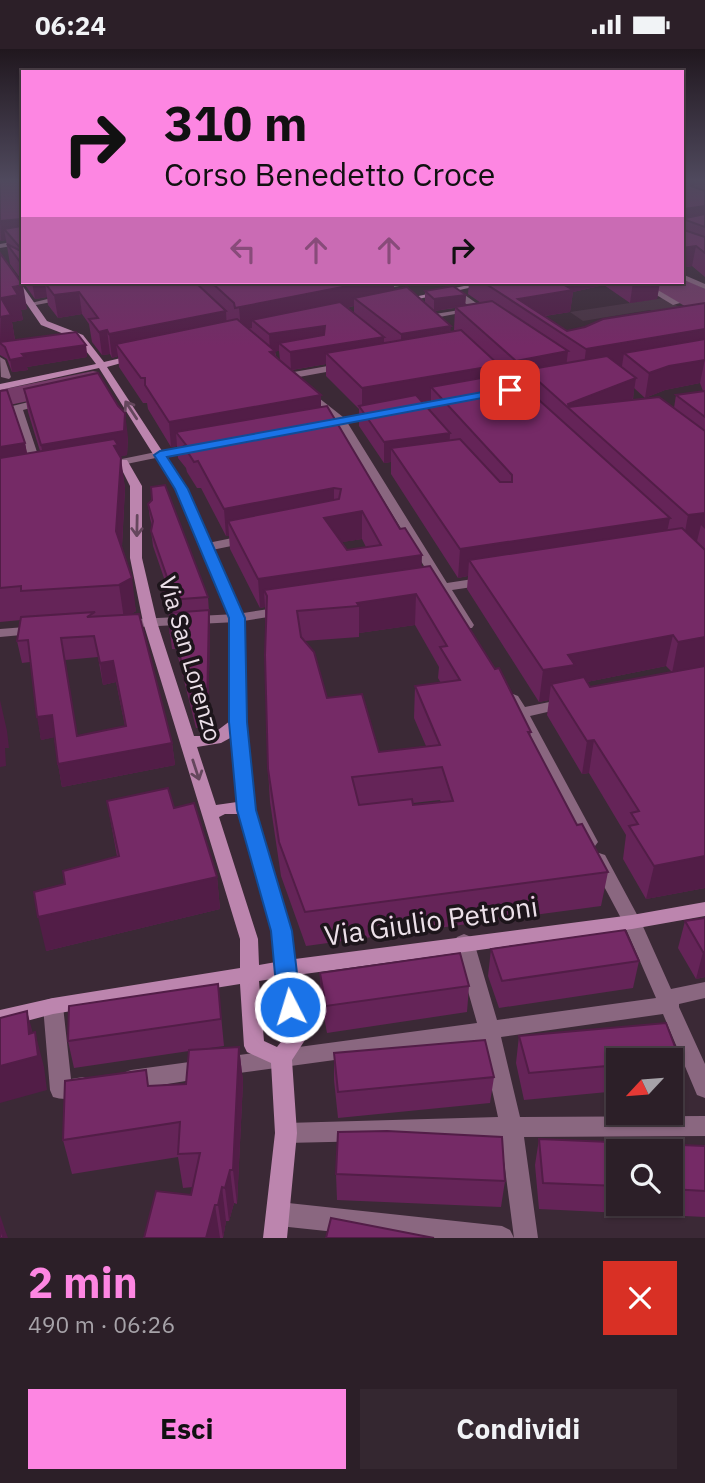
<!DOCTYPE html>
<html lang="it">
<meta charset="utf-8">
<style>
:root{--surface:#2c1f28;--page:#342730;--text:#f1f3f6;--muted:#a6a2a8;--line:#483d45;--accent:#fd86e2}
body{margin:0;font-family:"IBM Plex Sans",sans-serif;background:var(--page);color:var(--text);height:100vh;display:flex;flex-direction:column;font-size:26px;white-space:nowrap}
*{box-sizing:border-box;margin:0}
p{font-size:23px;color:var(--muted)}
.icon{flex:none;width:38px;height:38px;fill:none;stroke:currentColor;stroke-width:2;stroke-linecap:round;stroke-linejoin:round}
.map{position:relative;height:1189px;overflow:hidden}
.sheet{display:flex;flex-direction:column;background:var(--surface);flex:1}
.sheet>*{flex:none}
.hud{position:absolute;left:21px;top:21px;width:663px;height:214px;border-radius:0px;box-shadow:0 2px 5px #0004,0 0 0 2px var(--line);background:#fd86e2;color:#111;overflow:hidden}
.needle{width:46px;rotate:244deg}
.fabs{position:absolute;left:606px;top:999px;display:grid;gap:14px}
.fabs a{display:grid;place-items:center;width:77px;height:77px;border-radius:0px;background:var(--surface);box-shadow:0 2px 5px #0004,0 0 0 2px var(--line);font-size:35px}
.pin{position:absolute;display:grid;place-items:center;width:60px;height:60px;color:#fff;margin:-30px;border-radius:14px;box-shadow:0 4px 10px #0006}
.me{position:absolute;width:77px;margin:-38px;rotate:355deg;stroke-linejoin:round;filter:drop-shadow(0 0 5px #0008)}
.turn{display:flex;align-items:center;gap:24px;height:147px;padding:0 28px;font-size:32px}
.turn .icon{width:91px;height:91px;stroke-width:2.5}
.turn b{display:block;font-size:49px;line-height:60px}
.lanes{display:flex;align-items:center;height:66px;padding:0 28px;background:#0003;justify-content:center;gap:35px;direction:ltr}
.lanes .off{opacity:.35}
.round{display:grid;place-items:center;flex:none;width:74px;height:74px;border-radius:0px;background:var(--page)}
.summary{display:flex;align-items:center;justify-content:space-between;height:119px;padding:0 28px}
h1{font-size:42px;font-weight:700;line-height:52px;color:var(--accent)}
.button{display:flex;gap:14px;margin-top:auto;padding:14px 28px}
.button a{flex:1;height:80px;border-radius:0px;background:var(--accent);color:#111;font-size:28px;font-weight:700;line-height:80px;text-align:center}
.button a+a{background:var(--page);color:var(--text)}
.status{display:flex;justify-content:space-between;align-items:center;height:49px;padding:0 35px;background:var(--surface);direction:ltr}
.status svg{height:19px;fill:currentColor}
.map>svg:first-child{display:block}
.built{fill:#493343}
.green{fill:#753b68}
.lines{fill:none;stroke-linecap:round;stroke-linejoin:round}
.street{fill:#8a6780;fill-rule:evenodd}
.secondary{fill:#bc85ae;fill-rule:evenodd}
.wall{fill:#652458;fill-rule:evenodd}
.shaded-wall{fill:#521d47}
.building{fill:#752a66;stroke:#521d47;stroke-width:2;fill-rule:evenodd}
.oneway{stroke:#65475d}
.route{fill:#1a73e8;stroke:#114b97;stroke-width:2}
.labels{text-anchor:middle;stroke-width:7;stroke-linejoin:round;paint-order:stroke}
.street-label{font-size:24px;fill:#ece0e9;stroke:#1d151b}
.near-street-label{font-size:28px;fill:#ece0e9;stroke:#1d151b}
</style>
<div class="status"><b>06:24</b><svg viewBox="0 0 49 12"><path d="M0 12V9h3v3zM5 12V6h3v6zM10 12V3h3v9zM15 12V0h3v12zM26 1h20v11H26zM47 4h2v5h-2z"/></svg></div>
<div class="map">
<svg width="705" height="1189" viewBox="0 0 705 1189">
<rect width="100%" height="100%" fill="#3b2936"/>
<polygon class="built" points="663,249 694,266 667,270 650,261 583,272 570,263"/>
<g class="green">
<polygon points="683,229 705,240 705,264 699,265 642,233 682,233"/>
<polygon points="93,322 98,323 103,336 0,358 0,341"/>
</g>
<g class="lines">
<g class="street">
<polygon points="23,191 23,195 0,199 0,195"/>
<polygon points="682,225 705,235 705,240 682,230"/>
<polygon points="401,233 417,233 386,240 382,238"/>
<polygon points="635,233 644,233 680,254 673,256"/>
<polygon points="449,239 455,239 493,266 486,268 476,261 429,270 429,266 472,259 449,243"/>
<polygon points="64,246 67,246 67,250 31,257 27,255"/>
<polygon points="0,308 5,311 11,328 9,330 1,328"/>
<polygon points="345,314 348,315 348,319 288,330 283,327 288,324"/>
<polygon points="304,342 310,342 343,368 381,363 381,367 347,373 447,534 486,528 492,532 486,536 452,541 474,576 472,579 462,579 440,543 432,542 430,539 435,535 337,375 328,375 328,371 332,370 304,346"/>
<polygon points="45,349 50,352 49,354 23,361 43,421 37,424 31,421 13,363 0,366 0,360"/>
<polygon points="195,395 200,398 199,400 112,418 107,415 112,412"/>
<polygon points="247,486 253,490 251,493 207,502 201,498 203,495"/>
<polygon points="282,558 287,559 289,562 287,565 237,573 138,578 131,574 138,570 237,565"/>
<polygon points="38,577 43,578 45,581 43,584 0,588 0,580"/>
<polygon points="513,645 518,647 525,658 564,650 572,655 569,658 530,667 598,793 595,797 589,799 583,797 580,793 506,650"/>
<polygon points="599,804 605,806 641,873 671,940 705,933 705,949 679,955 679,958 705,1015 705,1049 697,1046 663,965 501,988 520,1068 705,1067 705,1087 524,1088 538,1189 514,1189 501,1089 286,1094 278,1091 275,1084 278,1077 286,1074 498,1068 481,991 224,1026 217,1024 213,1017 217,1010 224,1008 477,974 454,893 457,888 464,885 471,888 474,893 497,971 656,949 623,873 590,811 593,806"/>
<path d="M53,949L60,951L63,957L71,1030L83,1028L91,1031L94,1038L91,1045C79,1049 65,1052 53,1048L50,1041L43,957L46,951Z"/>
<polygon points="204,1011 211,1013 215,1020 211,1027 204,1029 131,1041 123,1038 120,1031 123,1024 131,1021"/>
<polygon points="279,1153 502,1177 510,1181 514,1189 392,1189 279,1177 271,1173 267,1165 271,1157"/>
</g>
<g class="secondary">
<path d="M0,209H3L47,272L83,286L104,313L134,306L139,309L107,318L187,440L244,569L246,673L254,761L291,882L295,910L632,866L705,853V867L632,880L297,926L305,991L292,1011L297,1084L287,1189H263L275,1084L271,1014L247,1003L244,997L240,935L53,965L0,979V961L53,949L240,919V890L143,573L130,509V437L118,413L119,411H127L142,437V509L157,573L194,687H210L230,672V569L175,440L99,319L0,341V335L96,315L77,290L41,276L0,216ZM232,688L237,753L216,756L197,698L221,694ZM225,765H239L273,882L276,913L259,916L258,890L219,768ZM278,929L284,989L277,998L264,992L259,932Z"/>
<polygon points="482,233 496,233 400,254 396,252"/>
</g>
</g>
<g class="wall">
<polygon points="0,131 23,131 23,233 10,215 6,191 1,192 0,191"/>
<polygon points="682,131 705,131 705,228 692,217 682,219"/>
<polygon points="0,204 27,260 21,261 23,271 12,273 15,291 86,296 87,308 27,318 28,321 12,323 7,310 0,306"/>
<path d="M23,233H394V241L425,254V242L466,246L465,256L481,254L468,245L469,233H660L657,250L630,254L604,236L573,243L570,263L545,267L567,282L705,254V839L646,850L623,810L626,786L589,724L582,725L547,666L549,651L539,653L467,540L468,527L458,529L391,425V413L384,414L359,377V360L326,327V315L292,321L321,358L422,518L531,683L530,687L577,776L608,823L601,857L306,897L281,827L270,753L268,720L265,558L260,559L230,500L229,487H226L201,439H197L187,423L186,419L178,409L177,397L171,398L148,360L147,354H143L119,318L118,307L112,309L110,305L102,306L92,293L89,275L82,265L58,269L48,256L47,248L35,250ZM354,257V264L347,259ZM455,259L454,281L456,282L451,283L434,262ZM275,302H279L280,311L276,307ZM700,334L703,342L676,346L674,359L633,351L634,339L645,349L665,341ZM431,351L430,362L422,353ZM362,490L366,498L347,501L342,493ZM415,576L439,618L438,629L441,634L415,637L414,669L426,697L379,703L327,649L304,592L359,588V584ZM666,617L672,623L590,638L587,633ZM440,751L441,753L413,756V754Z"/>
<path d="M24,340L128,388L127,406L120,407L125,439L122,498L136,562L131,565L172,694L175,716L62,738L58,715L54,688L41,691L30,613L22,614L17,592L21,571L0,573V342L25,394L27,405L40,402L28,363ZM98,608L103,636L116,633L125,677L77,687L65,611Z"/>
<polygon points="148,455 208,548 210,577 208,678 196,679 176,600 172,600 170,584 170,567 164,548 162,532 165,532 153,497 151,482 152,477 150,469"/>
<polygon points="107,752 174,759 217,828 220,860 46,902 65,835 117,807"/>
<polygon points="705,869 705,928 696,930 678,899 685,872"/>
<polygon points="491,900 639,912 633,939 499,959 488,927"/>
<polygon points="320,924 469,937 467,963 327,984 321,951"/>
<polygon points="218,935 224,997 202,1000 239,998 243,1033 237,1155 234,1154 229,1172 226,1172 223,1189 144,1189 191,1146 193,1138 183,1139 178,1108 72,1125 63,1091 148,1037 186,1035 189,1002 74,1019 68,992"/>
<polygon points="519,987 680,1011 672,1037 670,1037 670,1012 618,1012 618,1042 524,1051 516,1014"/>
<polygon points="334,1004 494,1028 490,1054 338,1069 334,1031"/>
<path d="M539,1090L705,1097V1168L539,1160L535,1116ZM618,1102H670V1155H618Z"/>
<polygon points="336,1125 505,1132 501,1158 337,1151"/>
</g>
<g class="shaded-wall">
<polygon points="694,131 695,131 692,148 690,133"/>
<polygon points="705,157 705,173 686,171 683,191 682,167 685,160"/>
<polygon points="21,170 23,177 4,180 6,191 1,192 0,172"/>
<polygon points="696,197 692,217 682,219 682,199"/>
<polygon points="32,233 115,233 45,234 47,248 35,250"/>
<polygon points="368,233 394,233 394,249 354,249 354,257 259,277 252,271 252,279 241,281 239,259"/>
<polygon points="549,233 604,233 604,236 573,243 570,263 537,268 518,250"/>
<polygon points="633,233 660,233 657,250 630,254"/>
<polygon points="23,236 27,260 21,261 23,271 12,273 15,292 0,294 1,249 13,238"/>
<polygon points="79,243 82,265 58,269 54,246"/>
<polygon points="466,246 465,257 434,262 434,250"/>
<polygon points="226,262 227,284 116,295 118,307 112,309 109,285"/>
<polygon points="325,277 326,295 279,294 279,302 275,302 276,325 270,303 269,285"/>
<polygon points="451,277 450,295 401,303 401,285"/>
<polygon points="705,280 705,302 624,304 622,317 583,324 586,300"/>
<polygon points="107,281 110,305 102,306 99,283"/>
<polygon points="384,288 384,305 326,304 326,315 291,321 290,303"/>
<polygon points="86,296 87,308 27,318 28,321 12,323 10,311 22,305"/>
<polygon points="568,302 565,327 526,321 525,334 514,336 516,312"/>
<polygon points="705,310 700,334 665,341 645,349 649,324 669,317"/>
<polygon points="499,316 497,339 431,338 431,351 364,363 362,361 362,339"/>
<polygon points="636,329 632,354 568,358 568,355"/>
<polygon points="321,346 321,371 176,383 177,397 171,398 169,373"/>
<polygon points="125,364 128,388 127,406 119,408 121,409 125,439 121,514 46,421 41,396"/>
<polygon points="450,384 449,405 391,399 391,413 384,414 384,393"/>
<polygon points="25,394 31,424 0,429 0,398"/>
<polygon points="334,439 334,465 228,472 229,487 226,487 224,460"/>
<polygon points="362,462 362,490 324,496 324,469"/>
<polygon points="705,464 705,480 701,476 697,492 683,494 688,466"/>
<polygon points="670,469 664,497 469,511 468,527 458,529 460,500"/>
<polygon points="422,506 421,534 267,547 264,541 265,558 260,559 258,530"/>
<polygon points="132,529 136,562 124,570 119,536"/>
<polygon points="416,545 415,576 359,584 359,557 357,554"/>
<polygon points="209,561 210,577 208,678 207,661"/>
<polygon points="673,586 666,617 572,636 551,635 549,651 539,653 543,621 568,606"/>
<polygon points="705,588 705,617 672,624 678,593"/>
<polygon points="113,612 116,633 103,636 100,614"/>
<polygon points="0,651 7,682 9,699 5,699 6,717 0,718"/>
<polygon points="52,666 56,688 41,691 37,668"/>
<polygon points="594,691 589,724 582,725 587,692"/>
<polygon points="172,694 175,716 62,738 58,715"/>
<polygon points="705,807 705,839 646,850 654,817"/>
<polygon points="217,828 220,860 46,902 38,868"/>
<polygon points="703,903 705,903 705,928 696,930"/>
<polygon points="27,962 36,996 35,983 44,1018 47,1041 0,1054 0,1017 29,985"/>
<polygon points="239,998 243,1033 237,1155 233,1121"/>
<polygon points="230,1121 234,1154 229,1172 225,1139"/>
<polygon points="222,1138 226,1172 223,1189 218,1156"/>
<polygon points="215,1156 220,1189 206,1189"/>
<polygon points="0,1166 5,1181 8,1189 3,1189 0,1176"/>
</g>
<g class="building">
<polygon points="0,131 23,131 23,202 4,180 22,177 21,170 0,172"/>
<polygon points="682,131 694,131 690,133 691,137 705,142 705,157 685,160 683,167 686,169 705,165 705,178 686,171 683,173 684,181 705,188 705,204 696,197 682,199"/>
<polygon points="7,195 23,203 23,217"/>
<polygon points="0,204 23,236 13,238 18,246 1,249 11,266 0,268"/>
<polygon points="51,233 195,233 226,262 109,285 107,281 99,283 89,270 98,269 79,243 54,246 45,234"/>
<polygon points="211,233 368,233 235,259 234,254"/>
<polygon points="483,233 559,233 573,241 518,250 567,282 585,278 603,270 705,254 705,280 586,300"/>
<polygon points="453,237 466,246 434,250 425,242"/>
<polygon points="407,238 451,277 401,285 354,249"/>
<polygon points="492,252 568,302 516,312 455,258"/>
<polygon points="340,253 384,288 290,303 279,294 324,286 325,277 269,285 252,271"/>
<polygon points="237,270 275,302 270,303 321,346 169,373 145,336 145,329 141,329 116,295"/>
<polygon points="461,281 499,316 362,339 326,304"/>
<polygon points="76,283 86,296 22,305 25,308 10,311 5,298 0,294 0,293"/>
<polygon points="705,290 705,311 669,317 649,324 624,304"/>
<polygon points="607,307 636,329 568,355 569,358 659,348 705,382 705,464 688,466 526,321"/>
<polygon points="98,324 118,357 125,364 124,382 41,396 24,340"/>
<polygon points="509,324 670,469 460,500 391,399 460,390 500,433 512,433 512,426 431,338"/>
<polygon points="7,341 25,394 0,398 0,342"/>
<polygon points="705,342 705,368 676,346"/>
<polygon points="416,346 450,384 384,393 359,357"/>
<path d="M327,357L400,480L405,479L422,506L258,530L228,472L339,450L341,440L334,439L224,460L198,412L194,413L184,397L186,396L176,383ZM362,462L381,496L347,501L324,469Z"/>
<polygon points="114,390 118,396 114,397 121,409 116,482 132,529 119,536 21,542 21,537 0,539 0,409"/>
<polygon points="165,436 208,548 168,551 162,532 168,531 151,482 153,472 148,455 152,451 151,438"/>
<polygon points="682,479 705,501 705,588 678,593 673,586 568,606 575,616 543,621 469,511"/>
<path d="M430,517L495,620L499,619L531,683H528L577,776L582,775L608,823L305,863L279,793L268,720L265,606L267,547L264,541ZM416,545L447,597L440,598L460,631L415,637L440,696L379,703L362,645L327,649L314,603L301,588L297,562L359,557L357,554ZM442,718L453,752L413,756L412,750L359,756L352,728Z"/>
<polygon points="209,561 207,661 194,662 174,584 170,584 170,564"/>
<path d="M95,563L87,568L139,565L172,694L58,715L52,666L37,668L28,591L17,592L21,568ZM94,587L100,614L113,612L126,677L77,687L61,589Z"/>
<polygon points="705,617 705,807 654,817 629,777 638,775 631,764 639,762 594,691 587,692 551,635 584,628 590,638"/>
<polygon points="168,739 174,759 194,754 217,828 38,868 34,843 65,835 63,822 119,807 107,752"/>
<polygon points="705,869 705,903 703,903 685,872"/>
<polygon points="625,881 639,912 502,932 491,900"/>
<polygon points="460,904 469,937 326,957 320,924"/>
<polygon points="218,935 221,970 68,992 69,957"/>
<polygon points="27,962 29,985 35,983 38,1007 0,1017 0,969"/>
<polygon points="666,974 680,1011 618,1012 618,1016 529,1024 519,987"/>
<polygon points="485,991 494,1028 338,1043 334,1004"/>
<polygon points="239,998 233,1121 230,1121 225,1139 222,1138 218,1156 215,1156 206,1189 144,1189 156,1142 191,1146 200,1104 178,1105 180,1073 63,1091 65,1032 146,1021 148,1037 186,1035 189,1001"/>
<polygon points="387,1082 502,1088 505,1132 336,1125 338,1083"/>
<polygon points="539,1090 705,1097 705,1142 670,1140 670,1102 618,1102 618,1137 543,1134"/>
<polygon points="331,1169 434,1189 326,1189"/>
<polygon points="0,1176 3,1189 0,1189"/>
</g>
<defs><path id="oneway-shaft" d="M-6 0H5M1.5-3L5.5 0L1.5 3" fill="none" stroke-width="1.6" stroke-linecap="round" stroke-linejoin="round" transform="scale(1.75)"/></defs>
<g class="oneway">
<use href="#oneway-shaft" transform="translate(131 361) rotate(-123)"/>
<use href="#oneway-shaft" transform="translate(137 477) rotate(91)"/>
<use href="#oneway-shaft" transform="translate(196 721) rotate(72)"/>
</g>
<linearGradient id="sky" x2="0" y2="1"><stop stop-color="#20171e"/><stop offset="0.44" stop-color="#4f495d"/><stop offset="1" stop-color="#4f495d" stop-opacity="0"/></linearGradient>
<rect width="705" height="297" fill="url(#sky)"/>
<polygon class="route" points="510,338 514,339 514,343 167,408 188,440 245,569 247,673 256,761 292,882 301,958 298,965 290,968 282,965 278,958 271,882 237,761 229,673 229,569 175,440 154,406 160,402"/>
<g class="labels">
<g class="street-label">
<text transform="translate(190 610) rotate(74)" y="8">Via San Lorenzo</text>
</g>
<g class="near-street-label">
<text transform="translate(431 872) rotate(-8)" y="10">Via Giulio Petroni</text>
</g>
</g>
</svg>
<div class="fabs">
<a><svg class="needle" viewBox="-14 -14 28 28"><path d="M0-13l5 13h-10z" fill="#e53935"/><path d="M0 13l5-13h-10z" fill="#a6a2a8"/></svg></a>
<a><svg class="icon" aria-label="search" viewBox="0 0 24 24"><circle cx="10" cy="10" r="6"/><path d="M15 15l6 6"/></svg></a>
</div>
<div class="pin" style="left:510px;top:341px;background:#d93025"><svg class="icon" aria-label="arrive" viewBox="0 0 24 24"><path d="M6 21V4h12l-3 4 3 4H6"/></svg></div>
<svg class="me" style="left:290px;top:958px" viewBox="-20 -20 40 40"><circle r="17" fill="#1a73e8" stroke="#fff" stroke-width="3"/><path d="M0-11L8 9 0 5-8 9z" fill="#fff"/></svg>
<div class="hud">
<div class="turn"><svg class="icon" aria-label="right" viewBox="0 0 24 24"><path d="M7 20v-9h11M14 6l5 5-5 5"/></svg><div><b>310 m</b>Corso Benedetto Croce</div></div>
<div class="lanes"><svg class="icon off" aria-label="left" viewBox="0 0 24 24"><path d="M17 20v-9H6M10 6l-5 5 5 5"/></svg><svg class="icon off" aria-label="ahead" viewBox="0 0 24 24"><path d="M12 20V5M6 11l6-6 6 6"/></svg><svg class="icon off" aria-label="ahead" viewBox="0 0 24 24"><path d="M12 20V5M6 11l6-6 6 6"/></svg><svg class="icon" aria-label="right" viewBox="0 0 24 24"><path d="M7 20v-9h11M14 6l5 5-5 5"/></svg></div>
</div>
</div>
<section class="sheet">
<div class="summary"><div><h1>2 min</h1><p>490 m · 06:26</p></div><a class="round" style="background:#d93025;color:#fff"><svg class="icon" aria-label="close" viewBox="0 0 24 24"><path d="M6 6l12 12M18 6L6 18"/></svg></a></div>
<div class="button"><a>Esci</a><a>Condividi</a></div>
</section>
